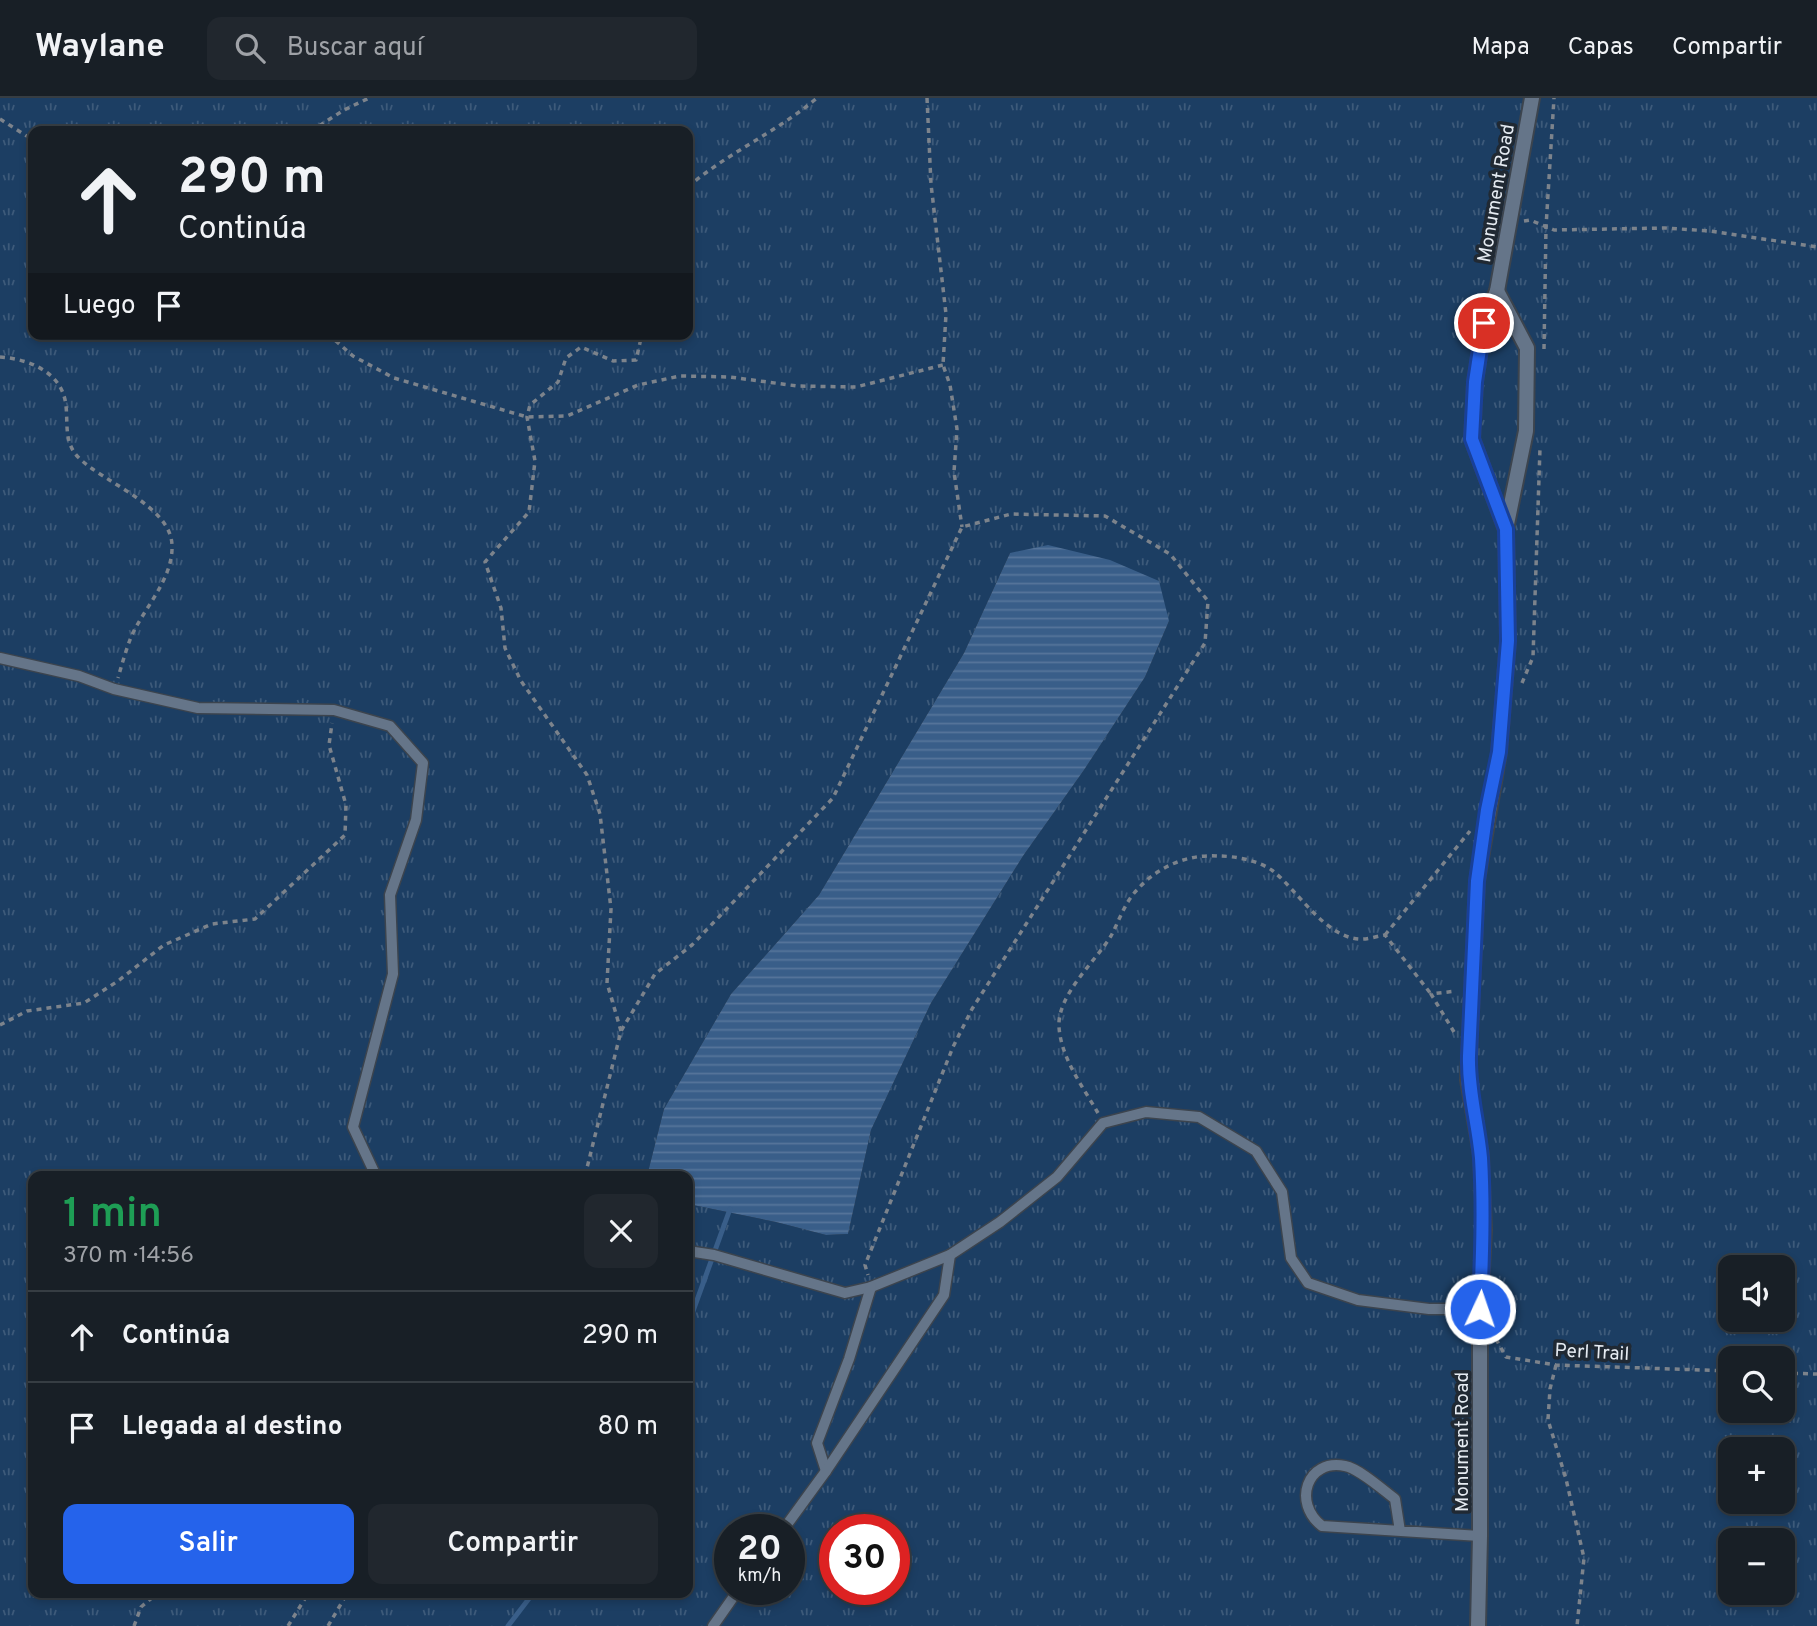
<!DOCTYPE html>
<html lang="es">
<meta charset="utf-8">
<style>
:root{--surface:#181f26;--page:#21272e;--text:#f1f3f6;--muted:#9fa2a7;--line:#363d43;--accent:#2563eb}
body{margin:0;font-family:Overpass,sans-serif;background:var(--page);color:var(--text);height:100vh;display:flex;flex-direction:column;font-size:26px;white-space:nowrap}
*{box-sizing:border-box;margin:0}
p{font-size:23px;color:var(--muted)}
.icon{flex:none;width:38px;height:38px;fill:none;stroke:currentColor;stroke-width:2;stroke-linecap:round;stroke-linejoin:round}
.map{position:relative;flex:1;overflow:hidden}
.sheet{position:absolute;left:28px;top:1073px;width:665px;height:427px;display:flex;flex-direction:column;background:var(--surface);border-radius:14px;box-shadow:0 4px 10px #0003,0 0 0 2px var(--line)}
.sheet>*{flex:none}
.banner{position:absolute;left:28px;top:28px;width:665px;height:214px;border-radius:14px;box-shadow:0 4px 10px #0003,0 0 0 2px var(--line);background:#181f26;color:var(--text);overflow:hidden}
.fabs{position:absolute;left:1718px;top:1157px;display:grid;gap:14px}
.fabs a{display:grid;place-items:center;width:77px;height:77px;border-radius:14px;background:var(--surface);box-shadow:0 4px 10px #0003,0 0 0 2px var(--line);font-size:35px}
.speed{position:absolute;left:714px;top:1416px;display:flex;gap:14px;font-size:35px;font-weight:700;text-align:center}
.speed>*{display:grid;place-content:center;width:91px;height:91px;border-radius:50%;background:var(--surface);box-shadow:0 4px 10px #0003,0 0 0 2px var(--line);line-height:1}
.speed small{font-size:18px;font-weight:400}
.speed .limit{border:10px solid #d22;background:#fff;color:#111}
.pin{position:absolute;display:grid;place-items:center;width:60px;height:60px;color:#fff;margin:-30px;border:4px solid #fff;border-radius:50%;box-shadow:0 2px 7px #0007}
.me{position:absolute;width:77px;margin:-38px;rotate:3deg;stroke-linejoin:round;filter:drop-shadow(0 0 5px #0008)}
.turn{display:flex;align-items:center;gap:24px;height:147px;padding:0 35px;font-size:32px}
.turn .icon{width:91px;height:91px;stroke-width:2.5}
.turn b{display:block;font-size:49px;line-height:60px}
.then{display:flex;align-items:center;height:66px;padding:0 35px;background:#0003;gap:14px;font-size:26px}
.round{display:grid;place-items:center;flex:none;width:74px;height:74px;border-radius:14px;background:var(--page)}
.overview{display:flex;align-items:center;justify-content:space-between;height:119px;padding:0 35px}
h1{font-size:42px;font-weight:600;line-height:52px;color:#1e9e55}
.cta{display:flex;gap:14px;margin-top:auto;padding:14px 35px}
.cta a{flex:1;height:80px;border-radius:14px;background:var(--accent);color:#fff;font-size:28px;font-weight:600;line-height:80px;text-align:center}
.cta a+a{background:var(--page);color:var(--text)}
ul{padding:0;list-style:none}
li{display:flex;align-items:center;gap:21px;height:91px;padding:0 35px;border-top:2px solid var(--line)}
li div{flex:1}
li b{display:block;font-size:26px}
li em{font-style:normal}
header{display:flex;align-items:center;gap:42px;box-sizing:border-box;height:98px;padding:0 35px;background:var(--surface);border-bottom:2px solid var(--line)}
header strong{font-size:33px}
nav{display:flex;gap:38px;margin-inline-start:auto;font-size:24px}
.search{width:490px;height:63px;background:var(--page);display:flex;align-items:center;gap:18px;box-sizing:border-box;padding:0 24px;border-radius:14px;color:var(--muted);font-size:26px}
.map>svg:first-child{display:block}
.grass{fill:url(#grass-tufts);fill-rule:evenodd}
.water{fill:url(#water-rules)}
.lines{fill:none;stroke-linecap:round;stroke-linejoin:round}
.stream{stroke:#395e89;stroke-width:5}
.lane-casing{stroke:#3c444e;stroke-width:13}
.street-casing{stroke:#3c444e;stroke-width:18}
.path{stroke:#7c838c;stroke-width:3.5;stroke-dasharray:5 5;stroke-linecap:butt}
.lane{stroke:#657589;stroke-width:10}
.street{stroke:#657589;stroke-width:14}
.route-casing{stroke:#184099;stroke-width:18}
.route{stroke:#2563eb;stroke-width:12}
.labels{text-anchor:middle;stroke-width:7;stroke-linejoin:round;paint-order:stroke}
.street-label{font-size:19px;fill:#e5ebf2;stroke:#202933}
</style>
<header>
<strong>Waylane</strong>
<div class="search"><svg class="icon" aria-label="search" viewBox="0 0 24 24"><circle cx="10" cy="10" r="6"/><path d="M15 15l6 6"/></svg>Buscar aquí</div>
<nav><a>Mapa</a><a>Capas</a><a>Compartir</a></nav>
</header>
<div class="map">
<svg width="1817" height="1528" viewBox="0 0 1817 1528">
<defs>
<pattern id="grass-tufts" width="24" height="20" patternUnits="userSpaceOnUse" patternTransform="scale(1.75)"><rect width="24" height="20" fill="#1c3e63"/><path d="M3 7l-1-3M5 7V3M7 7l1-3M15 17l-1-3M17 17v-4M19 17l1-3" fill="none" stroke="#3d5a7a"/></pattern>
<pattern id="water-rules" width="6" height="5" patternUnits="userSpaceOnUse" patternTransform="scale(1.75)"><rect width="6" height="5" fill="#395e89"/><path d="M0 2.5h6" fill="none" stroke="#56759a"/></pattern>
</defs>
<rect width="100%" height="100%" fill="#202933"/>
<path class="grass" d="M0,0H1817V1528H0ZM33,33H688V236H33ZM1010,455L1169,523L1145,579L1084,672L1023,758L931,905L871,1032L848,1136L826,1137L776,1124L688,1106V1494H33V1078H647L664,1011L731,896L819,797L964,555ZM1731,1169H1783V1222H1731ZM1731,1260H1783V1312H1731ZM1731,1351H1783V1404H1731ZM730,1432H789V1491H730ZM835,1432H894V1491H835ZM1731,1442H1783V1494H1731Z"/>
<polygon class="water" points="1048,447 1110,462 1159,483 1169,523 1145,579 1084,672 1023,758 931,905 871,1032 848,1136 826,1137 776,1124 688,1106 688,1078 647,1078 664,1011 731,896 819,797 964,555 1010,455"/>
<g class="lines">
<g class="stream">
<polyline points="688,1227 730,1111"/>
<polyline points="508,1528 534,1494"/>
</g>
<g class="lane-casing">
<g id="lane">
<polyline points="0,560 79,578 114,591 198,610 334,612 390,628 423,665 416,722 390,797 393,876 353,1029 376,1078"/>
<polyline points="688,1153 714,1157 845,1195 871,1189 950,1157 1000,1124 1057,1079 1103,1025 1146,1014 1199,1019 1256,1053 1282,1094 1291,1160 1308,1185 1358,1202 1429,1211 1480,1211"/>
<polyline points="826,1373 817,1345 849,1261 871,1189"/>
<polyline points="783,1432 826,1373 944,1197 950,1157"/>
<path d="M1400,1433L1395,1401C1383,1392 1360,1371 1345,1368C1307,1360 1292,1405 1322,1428L1480,1438"/>
<polyline points="713,1528 739,1491"/>
</g>
</g>
<g class="street-casing">
<g id="street">
<polyline points="1505,429 1472,341 1475,284 1484,225 1497,193 1532,0"/>
<polyline points="1478,1528 1480,1438 1480,1211 1484,1132 1481,1057 1468,982 1469,959 1477,783 1499,655 1508,543 1506,431 1526,333 1527,250 1497,193"/>
</g>
</g>
<g class="path">
<polyline points="927,0 931,86 946,216 943,267 950,287 957,331 954,374 962,429"/>
<polyline points="0,21 33,42"/>
<polyline points="311,33 344,12 369,0"/>
<path d="M688,89C727,55 777,34 817,0"/>
<polyline points="1524,123 1530,122 1554,132 1665,130 1710,133 1817,149"/>
<polyline points="328,236 353,258 394,280 527,319 567,318 638,287 680,278 730,279 797,288 856,289 943,267"/>
<polyline points="1544,251 1546,129 1554,0"/>
<path d="M0,259C30,261 63,275 66,308C68,327 64,344 78,359C102,384 172,408 172,448C173,481 144,510 131,539C126,552 122,566 118,580"/>
<polyline points="1522,585 1533,559 1540,350"/>
<polyline points="1385,837 1470,733"/>
<polyline points="0,927 27,913 84,905 118,883 164,847 212,826 255,821 345,737 346,707 329,647 332,625"/>
<polyline points="621,933 607,885 611,811 600,716 587,677 521,583 505,550 501,510 485,464 529,414 535,363 527,319 530,307 558,284 566,260 581,249 613,263 636,262 642,236"/>
<polyline points="1454,934 1431,896 1456,893"/>
<path d="M1098,1015C1083,989 1061,960 1059,929C1057,897 1095,864 1111,838C1119,823 1125,804 1137,792C1157,769 1187,756 1217,758C1235,758 1258,762 1273,773C1298,793 1325,839 1359,841C1367,842 1377,838 1385,837L1431,896"/>
<polyline points="585,1078 621,933 655,876 692,847 833,700 962,429 1011,416 1105,418 1170,456 1208,503 1205,545 972,911 953,949 865,1167 868,1177"/>
<polyline points="1496,1241 1506,1259 1556,1267 1731,1273"/>
<polyline points="1556,1267 1550,1291 1548,1322 1566,1381 1584,1460 1577,1528"/>
<polyline points="1783,1275 1817,1276"/>
<polyline points="134,1528 141,1509 159,1494"/>
<polyline points="288,1528 309,1494"/>
<polyline points="328,1528 348,1494"/>
</g>
<use href="#lane" class="lane"/>
<use href="#street" class="street"/>
</g>
<g class="lines">
<g class="route-casing">
<path id="route" d="M1480,1211C1482,1161 1484,1111 1481,1060C1478,1026 1468,993 1469,958L1477,783L1487,712L1499,654L1508,543L1506,431L1472,341L1475,284L1484,225"/>
</g>
<use href="#route" class="route"/>
</g>
<g class="labels">
<g class="street-label">
<text transform="translate(1495 95) rotate(-80)" y="7">Monument Road</text>
<text transform="translate(1592 1253) rotate(3)" y="7">Perl Trail</text>
<text transform="translate(1461 1344) rotate(-90)" y="7">Monument Road</text>
</g>
</g>
</svg>
<div class="fabs">
<a><svg class="icon" aria-label="sound" viewBox="0 0 24 24"><path d="M4 9h4l5-4v14l-5-4H4zM17 9q2 3 0 6"/></svg></a>
<a><svg class="icon" aria-label="search" viewBox="0 0 24 24"><circle cx="10" cy="10" r="6"/><path d="M15 15l6 6"/></svg></a>
<a>+</a>
<a>−</a>
</div>
<div class="speed"><div>20<small>km/h</small></div><div class="limit">30</div></div>
<div class="pin" style="left:1484px;top:225px;background:#d93025"><svg class="icon" aria-label="arrive" viewBox="0 0 24 24"><path d="M6 21V4h12l-3 4 3 4H6"/></svg></div>
<svg class="me" style="left:1480px;top:1211px" viewBox="-20 -20 40 40"><circle r="17" fill="#2563eb" stroke="#fff" stroke-width="3"/><path d="M0-11L8 9 0 5-8 9z" fill="#fff"/></svg>
<div class="banner">
<div class="turn"><svg class="icon" aria-label="ahead" viewBox="0 0 24 24"><path d="M12 20V5M6 11l6-6 6 6"/></svg><div><b>290 m</b>Continúa</div></div>
<div class="then">Luego<svg class="icon" aria-label="arrive" viewBox="0 0 24 24"><path d="M6 21V4h12l-3 4 3 4H6"/></svg></div>
</div>
<section class="sheet">
<div class="overview"><div><h1>1 min</h1><p>370 m · 14:56</p></div><a class="round"><svg class="icon" aria-label="close" viewBox="0 0 24 24"><path d="M6 6l12 12M18 6L6 18"/></svg></a></div>
<ul>
<li><svg class="icon" aria-label="ahead" viewBox="0 0 24 24"><path d="M12 20V5M6 11l6-6 6 6"/></svg><div><b>Continúa</b></div><em>290 m</em></li>
<li><svg class="icon" aria-label="arrive" viewBox="0 0 24 24"><path d="M6 21V4h12l-3 4 3 4H6"/></svg><div><b>Llegada al destino</b></div><em>80 m</em></li>
</ul>
<div class="cta"><a>Salir</a><a>Compartir</a></div>
</section>
</div>
